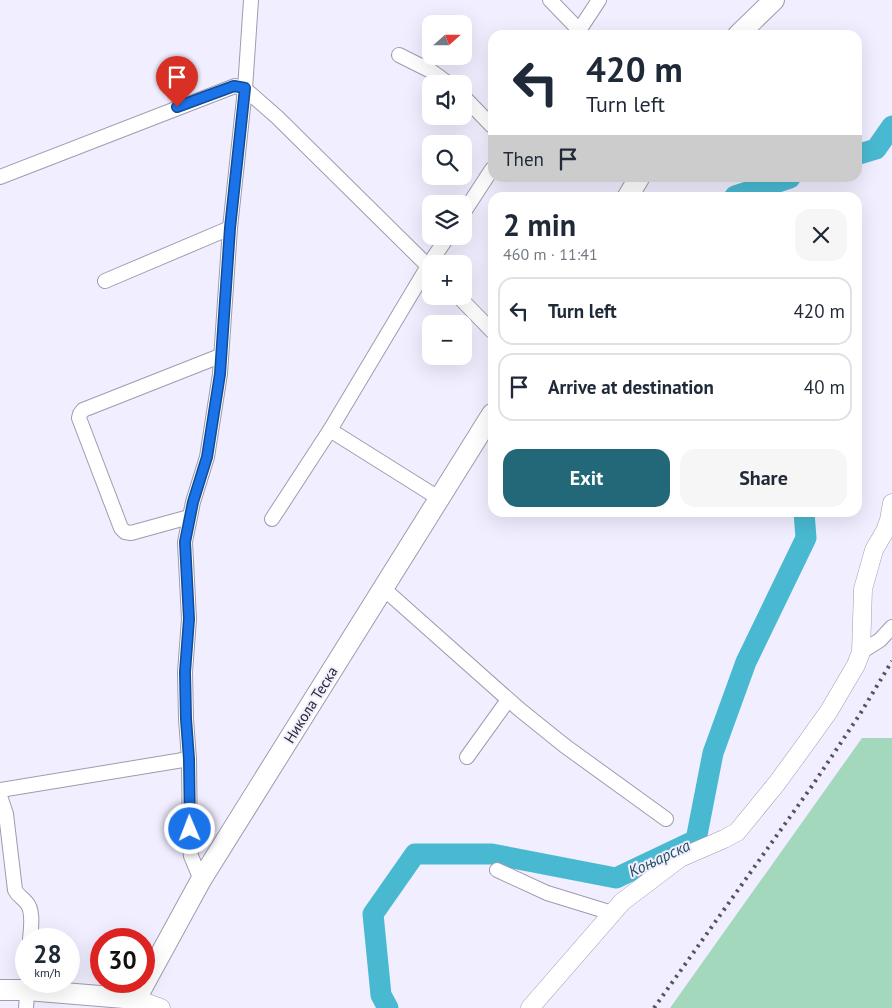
<!DOCTYPE html>
<meta charset="utf-8">
<style>
:root{--surface:#fff;--page:#f6f6f7;--text:#1f2937;--muted:#747a83;--line:#e0e1e3;--accent:#226878}
body{margin:0;font-family:"PT Sans",sans-serif;background:var(--page);color:var(--text);height:100vh;display:flex;flex-direction:column;font-size:19px;white-space:nowrap}
*{box-sizing:border-box;margin:0}
p{font-size:16px;color:var(--muted)}
.icon{flex:none;width:28px;height:28px;fill:none;stroke:currentColor;stroke-width:2;stroke-linecap:round;stroke-linejoin:round}
.map{position:relative;flex:1;overflow:hidden}
.drawer{position:absolute;left:488px;top:192px;width:374px;height:325px;display:flex;flex-direction:column;background:var(--surface);border-radius:15px;box-shadow:0 5px 20px #0002}
.drawer>*{flex:none}
.banner{position:absolute;left:488px;top:30px;width:374px;height:152px;border-radius:15px;box-shadow:0 5px 20px #0002;background:#fff;color:var(--text);overflow:hidden}
.needle{width:32px;rotate:69deg}
.tools{position:absolute;left:422px;top:15px;display:grid;gap:10px}
.tools a{display:grid;place-items:center;width:50px;height:50px;border-radius:10px;background:var(--surface);box-shadow:0 5px 20px #0002;font-size:25px}
.speed{position:absolute;left:15px;top:928px;display:flex;gap:10px;font-size:25px;font-weight:700;text-align:center}
.speed>*{display:grid;place-content:center;width:65px;height:65px;border-radius:50%;background:var(--surface);box-shadow:0 5px 20px #0002;line-height:1}
.speed small{font-size:12px;font-weight:400}
.speed .limit{border:8px solid #d22;background:#fff;color:#111}
.pin{position:absolute;display:grid;place-items:center;width:42px;height:42px;color:#fff;margin:-51px -21px;border-radius:50% 50% 50% 0;rotate:-45deg;box-shadow:0 0 5px #0007}
.pin .icon{rotate:45deg}
.me{position:absolute;width:55px;margin:-28px;rotate:359deg;stroke-linejoin:round;filter:drop-shadow(0 0 4px #0008)}
.turn{display:flex;align-items:center;gap:18px;height:105px;padding:0 15px;font-size:22px}
.turn .icon{width:65px;height:65px;stroke-width:2.5}
.turn b{display:block;font-size:35px;line-height:42px}
.then{display:flex;align-items:center;height:48px;padding:0 15px;background:#0003;gap:10px;font-size:19px}
.round{display:grid;place-items:center;flex:none;width:52px;height:52px;border-radius:15px;background:var(--page)}
.headline{display:flex;align-items:center;justify-content:space-between;height:85px;padding:0 15px}
h1{font-size:30px;font-weight:700;line-height:38px}
.primary-button{display:flex;gap:10px;margin-top:auto;padding:10px 15px}
.primary-button a{flex:1;height:58px;border-radius:15px;background:var(--accent);color:#fff;font-size:20px;font-weight:700;line-height:58px;text-align:center}
.primary-button a+a{background:var(--page);color:var(--text)}
ul{padding:0;list-style:none}
li{display:flex;align-items:center;gap:15px;height:68px;margin:0 10px 8px;padding:0 5px;border:2px solid var(--line);border-radius:15px}
li div{flex:1}
li b{display:block;font-size:19px}
li em{font-style:normal}
.map>svg:first-child{display:block}
.green{fill:#a3d8bd}
.lines{fill:none;stroke-linecap:round;stroke-linejoin:round}
.river{stroke:#49b9d2;stroke-width:21}
.minor-casing{stroke:#9f9cac;stroke-width:16}
.tertiary-casing{stroke:#9f9cac;stroke-width:19}
.secondary-casing{stroke:#9f9cac;stroke-width:22}
.minor{stroke:#fff;stroke-width:14}
.tertiary{stroke:#fff;stroke-width:18}
.secondary{stroke:#fff;stroke-width:20}
.rail{stroke:#55535c;stroke-width:4;stroke-dasharray:2.5 5;stroke-linecap:butt}
.route-casing{stroke:#114b97;stroke-width:12}
.route{stroke:#1a73e8;stroke-width:9}
.labels{text-anchor:middle;stroke-width:4;stroke-linejoin:round;paint-order:stroke}
.street-label{font-size:15px;fill:#2d2b32;stroke:#f1eeff}
.water-label{font-size:16px;font-style:italic;fill:#24535e;stroke:#f1eeff}
</style>
<div class="map">
<svg width="892" height="1008" viewBox="0 0 892 1008">
<rect width="100%" height="100%" fill="#f1eeff"/>
<polygon class="green" points="862,738 892,738 892,1008 670,1008"/>
<g class="lines">
<g class="river">
<polyline points="856,155 876,149 892,126"/>
<polyline points="734,198 735,196 790,178"/>
<polyline points="388,1008 381,995 373,914 415,854 492,854 616,878 696,840 713,753 746,662 806,538 804,512"/>
</g>
<g class="minor-casing">
<g id="minor">
<polyline points="550,0 579,30"/>
<polyline points="576,35 599,0"/>
<polyline points="399,55 431,71 449,84"/>
<polyline points="464,97 492,126"/>
<polyline points="0,177 235,86 245,89 277,117 431,269"/>
<polyline points="464,212 492,169"/>
<polyline points="105,281 230,228"/>
<polyline points="458,296 492,331"/>
<polyline points="330,430 440,499"/>
<polyline points="189,517 131,533 125,532 121,528 79,418 80,414 83,410 220,356"/>
<polyline points="272,519 330,430 428,266 448,236"/>
<polyline points="384,589 519,709 565,746 666,819"/>
<polyline points="861,652 880,640 892,627"/>
<polyline points="467,757 508,700"/>
<polyline points="0,790 189,759"/>
<path d="M0,796L6,814L15,890C18,896 22,897 26,902C34,910 31,928 30,939"/>
<polyline points="497,870 547,893 612,913"/>
<polyline points="201,880 191,856 190,844 189,759 186,719 185,672 189,619 185,542 193,502 207,457 220,374 230,228 245,89 251,0"/>
<polyline points="26,1008 28,982"/>
</g>
</g>
<g class="tertiary-casing">
<g id="tertiary">
<polyline points="136,999 161,1008"/>
<polyline points="530,1008 622,902 680,858 724,839 737,832 777,783 804,746 829,711 856,665 861,652 863,589 874,550 885,531 889,520 892,503"/>
</g>
</g>
<g class="secondary-casing">
<g id="secondary">
<polyline points="738,35 774,0"/>
<polyline points="627,198 639,178"/>
<polyline points="0,990 27,990 136,999 201,880 492,414"/>
</g>
</g>
<use href="#minor" class="minor"/>
<use href="#tertiary" class="tertiary"/>
<use href="#secondary" class="secondary"/>
<polyline class="rail" points="654,1008 812,786 860,714 892,661"/>
</g>
<g class="lines">
<g class="route-casing">
<polyline id="route" points="177,107 234,86 245,88 230,228 220,374 207,457 193,502 185,542 189,619 185,672 186,719 189,759 190,829"/>
</g>
<use href="#route" class="route"/>
</g>
<g class="labels">
<g class="street-label">
<text transform="translate(311 705) rotate(-58)" y="5">Никола Теска</text>
</g>
<g class="water-label">
<text transform="translate(659 858) rotate(-25)" y="6">Коњарска</text>
</g>
</g>
</svg>
<div class="tools">
<a><svg class="needle" viewBox="-14 -14 28 28"><path d="M0-13l5 13h-10z" fill="#e53935"/><path d="M0 13l5-13h-10z" fill="#747a83"/></svg></a>
<a><svg class="icon" aria-label="sound" viewBox="0 0 24 24"><path d="M4 9h4l5-4v14l-5-4H4zM17 9q2 3 0 6"/></svg></a>
<a><svg class="icon" aria-label="search" viewBox="0 0 24 24"><circle cx="10" cy="10" r="6"/><path d="M15 15l6 6"/></svg></a>
<a><svg class="icon" aria-label="layers" viewBox="0 0 24 24"><path d="M12 4l9 5-9 5-9-5zM3 14l9 5 9-5"/></svg></a>
<a>+</a>
<a>−</a>
</div>
<div class="speed"><div>28<small>km/h</small></div><div class="limit">30</div></div>
<div class="pin" style="left:177px;top:107px;background:#d93025"><svg class="icon" aria-label="arrive" viewBox="0 0 24 24"><path d="M6 21V4h12l-3 4 3 4H6"/></svg></div>
<svg class="me" style="left:190px;top:829px" viewBox="-20 -20 40 40"><circle r="17" fill="#1a73e8" stroke="#fff" stroke-width="3"/><path d="M0-11L8 9 0 5-8 9z" fill="#fff"/></svg>
<div class="banner">
<div class="turn"><svg class="icon" aria-label="left" viewBox="0 0 24 24"><path d="M17 20v-9H6M10 6l-5 5 5 5"/></svg><div><b>420 m</b>Turn left</div></div>
<div class="then">Then<svg class="icon" aria-label="arrive" viewBox="0 0 24 24"><path d="M6 21V4h12l-3 4 3 4H6"/></svg></div>
</div>
<section class="drawer">
<div class="headline"><div><h1>2 min</h1><p>460 m · 11:41</p></div><a class="round"><svg class="icon" aria-label="close" viewBox="0 0 24 24"><path d="M6 6l12 12M18 6L6 18"/></svg></a></div>
<ul>
<li><svg class="icon" aria-label="left" viewBox="0 0 24 24"><path d="M17 20v-9H6M10 6l-5 5 5 5"/></svg><div><b>Turn left</b></div><em>420 m</em></li>
<li><svg class="icon" aria-label="arrive" viewBox="0 0 24 24"><path d="M6 21V4h12l-3 4 3 4H6"/></svg><div><b>Arrive at destination</b></div><em>40 m</em></li>
</ul>
<div class="primary-button"><a>Exit</a><a>Share</a></div>
</section>
</div>
